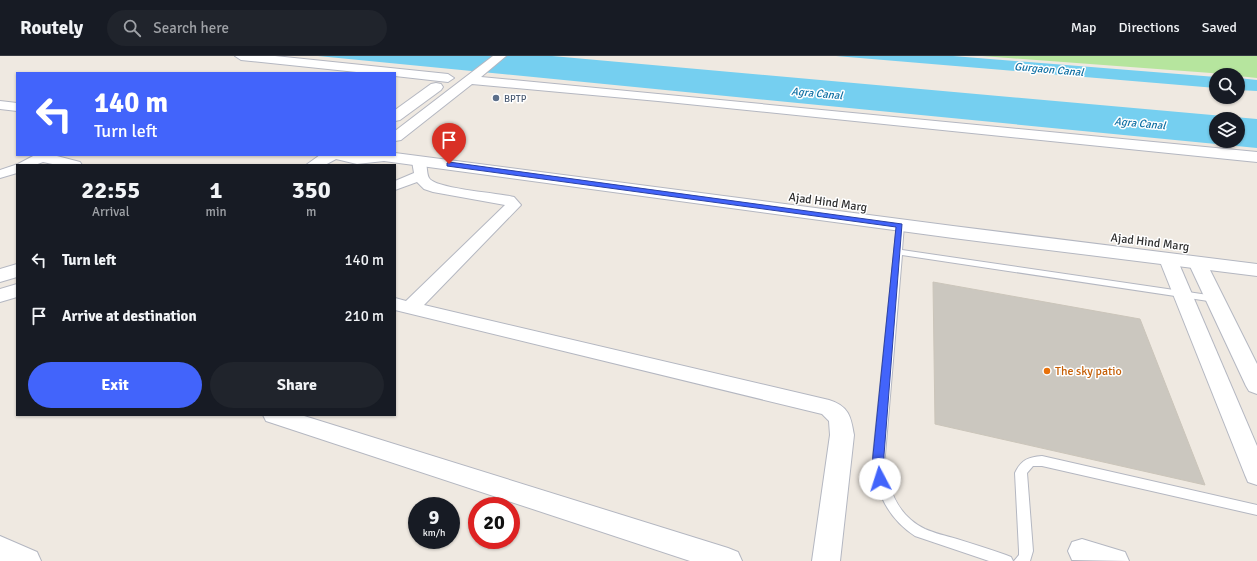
<!DOCTYPE html>
<style>
:root{--surface:#171b24;--page:#20242c;--text:#f1f3f6;--muted:#9ea1a6;--line:#363941;--accent:#4264fb}
body{margin:0;font-family:Signika,sans-serif;background:var(--page);color:var(--text);height:100vh;display:flex;flex-direction:column;font-size:15px;white-space:nowrap}
*{box-sizing:border-box;margin:0}
p{font-size:13px;color:var(--muted)}
.icon{flex:none;width:22px;height:22px;fill:none;stroke:currentColor;stroke-width:2;stroke-linecap:round;stroke-linejoin:round}
.map{position:relative;flex:1;overflow:hidden}
.side{position:absolute;left:16px;top:108px;width:380px;height:252px;display:flex;flex-direction:column;background:var(--surface);border-radius:0px;box-shadow:0 1px 3px #0004}
.side>*{flex:none}
.guide{position:absolute;left:16px;top:16px;width:380px;height:84px;border-radius:0px;box-shadow:0 1px 3px #0004;background:#4264fb;color:#fff;overflow:hidden}
.fabs{position:absolute;left:1209px;top:12px;display:grid;gap:8px}
.fabs a{display:grid;place-items:center;width:36px;height:36px;border-radius:50%;background:var(--surface);box-shadow:0 1px 3px #0004;font-size:20px}
.speed{position:absolute;left:408px;top:441px;display:flex;gap:8px;font-size:20px;font-weight:700;text-align:center}
.speed>*{display:grid;place-content:center;width:52px;height:52px;border-radius:50%;background:var(--surface);box-shadow:0 1px 3px #0004;line-height:1}
.speed small{font-size:10px;font-weight:400}
.speed .limit{border:6px solid #d22;background:#fff;color:#111}
.pin{position:absolute;display:grid;place-items:center;width:34px;height:34px;color:#fff;margin:-41px -17px;border-radius:50% 50% 50% 0;rotate:-45deg;box-shadow:0 0 4px #0007}
.pin .icon{rotate:45deg}
.me{position:absolute;width:44px;margin:-22px;rotate:355deg;stroke-linejoin:round;filter:drop-shadow(0 0 3px #0008)}
.turn{display:flex;align-items:center;gap:14px;height:84px;padding:0 12px;font-size:18px}
.turn .icon{width:52px;height:52px;stroke-width:2.5}
.turn b{display:block;font-size:28px;line-height:34px}
.eta{display:flex;justify-content:space-evenly;align-items:center;height:68px;text-align:center}
.eta b{font-size:24px;font-weight:800;line-height:28px}
.cta{display:flex;gap:8px;margin-top:auto;padding:8px 12px}
.cta a{flex:1;height:46px;border-radius:24px;background:var(--accent);color:#fff;font-size:16px;font-weight:800;line-height:46px;text-align:center}
.cta a+a{background:var(--page);color:var(--text)}
ul{padding:0;list-style:none}
li{display:flex;align-items:center;gap:12px;height:56px;padding:0 12px}
li div{flex:1}
li b{display:block;font-size:15px}
li em{font-style:normal}
header{display:flex;align-items:center;gap:24px;box-sizing:border-box;height:56px;padding:0 20px;background:var(--surface);border-bottom:1px solid var(--line)}
header strong{font-size:19px}
nav{display:flex;gap:22px;margin-inline-start:auto;font-size:14px}
.search{width:280px;height:36px;background:var(--page);display:flex;align-items:center;gap:10px;box-sizing:border-box;padding:0 14px;border-radius:22px;color:var(--muted);font-size:15px}
.map>svg:first-child{display:block}
.green{fill:#b6e59e}
.water{fill:#75cff0;fill-rule:evenodd}
.building{fill:#cbc7bf;stroke:#cbc5ba}
.lines{fill:none;stroke-linecap:round;stroke-linejoin:round}
.service-casing{stroke:#b4b7c1;stroke-width:2}
.minor-casing{stroke:#b4b7c1;stroke-width:2}
.tertiary-casing{stroke:#b4b7c1;stroke-width:2}
.service{fill:#fff;fill-rule:evenodd}
.minor{fill:#fff;fill-rule:evenodd}
.tertiary{fill:#fff;fill-rule:evenodd}
.route{fill:#4264fb;stroke:#2b41a3}
.service-dot{fill:#5c6f8a;stroke:#fff;stroke-width:1.5}
.food-dot{fill:#e8710a;stroke:#fff;stroke-width:1.5}
.labels{text-anchor:middle;stroke-width:3;stroke-linejoin:round;paint-order:stroke}
.far-service-label{font-size:10px;fill:#4e5e75;stroke:#fff;text-anchor:start}
.far-water-label{font-size:11px;font-style:italic;fill:#0d6fa3;stroke:#fff}
.street-label{font-size:12px;fill:#2e2e2e;stroke:#fff}
.food-label{font-size:12px;fill:#c56008;stroke:#fff;text-anchor:start}
</style>
<header>
<strong>Routely</strong>
<div class="search"><svg class="icon" aria-label="search" viewBox="0 0 24 24"><circle cx="10" cy="10" r="6"/><path d="M15 15l6 6"/></svg>Search here</div>
<nav><a>Map</a><a>Directions</a><a>Saved</a></nav>
</header>
<div class="map">
<svg width="1257" height="505" viewBox="0 0 1257 505">
<rect width="100%" height="100%" fill="#efe9e1"/>
<polygon class="green" points="982,0 1257,0 1257,22 1238,20 1238,19"/>
<g class="water">
<path d="M318,0H552L1257,63V92ZM1216,63H1238V85H1216Z"/>
<polygon points="836,0 953,0 1216,21 1216,32"/>
<polygon points="1238,22 1257,24 1257,35 1238,34"/>
</g>
<polygon class="building" points="933,226 1140,263 1205,429 935,368"/>
<g class="lines">
<g class="service-casing">
<g id="service">
<path d="M897,167H900L904,169L902,194L1215,240L1219,243L1215,246L902,199L885,399C886,429 896,459 925,473C934,477 946,480 957,483C973,488 990,493 1006,499L1011,501L1013,505H989L915,480C886,461 874,432 873,399Z"/>
<path d="M1042,400L1257,449V459L1042,410H1033L1027,417L1033,495L1030,505H1014L1019,499V495L1015,417C1021,404 1028,401 1042,400Z"/>
</g>
</g>
<g class="minor-casing">
<g id="minor">
<polygon points="35,99 53,99 80,106 82,109 57,109 43,106 35,109 17,109 17,117 0,122 0,114 18,108"/>
<path d="M419,101L424,102C428,108 426,117 429,122C435,133 500,137 514,141L521,149L424,249L829,344C849,350 851,361 854,379L840,505H812L830,379L829,365L822,358L395,254V242L406,245L505,149L433,136L424,133L417,126L395,134V125L414,117L412,105L414,102Z"/>
<polygon points="1168,198 1174,199 1177,203 1257,390 1257,429 1248,426 1245,419 1159,203 1162,199"/>
<polygon points="1197,201 1203,202 1206,206 1257,308 1257,338 1249,335 1246,330 1188,206 1191,202"/>
<polygon points="263,359 301,359 728,492 738,496 742,505 690,505 266,365"/>
<polygon points="0,480 37,496 41,505 0,505"/>
<polygon points="1082,483 1125,496 1129,505 1072,504 1068,495 1072,486"/>
</g>
</g>
<g class="tertiary-casing">
<g id="tertiary">
<polygon points="235,0 275,0 448,18 454,22 448,26 395,20 395,17 366,17 241,4"/>
<polygon points="493,0 506,0 481,21 1257,96 1257,106 658,45 472,28 401,84 395,85 395,75"/>
<polygon points="436,27 441,28 443,31 441,34 400,64 395,65 395,54 431,28"/>
<polygon points="0,45 17,47 17,55 0,53"/>
<polygon points="395,97 953,170 1257,208 1257,220 953,182 384,105 357,108 336,103 325,109 306,109 320,99 395,99"/>
<polygon points="17,208 17,221 0,226 0,213"/>
<polygon points="17,228 17,241 0,246 0,233"/>
</g>
</g>
<use href="#service" class="service"/>
<use href="#minor" class="minor"/>
<use href="#tertiary" class="tertiary"/>
</g>
<path class="route" d="M449,106L902,168L884,399V415L886,423L884,426L880,428L876,426C872,418 872,409 873,399L896,171L447,110V107Z"/>
<circle class="service-dot" cx="496" cy="42" r="4"/>
<circle class="food-dot" cx="1047" cy="315" r="4"/>
<g class="labels">
<g class="far-service-label">
<text x="504" y="46">BPTP</text>
</g>
<g class="far-water-label">
<text transform="translate(1049 13) rotate(5)" y="4">Gurgaon Canal</text>
<text transform="translate(817 37) rotate(5)" y="4">Agra Canal</text>
<text transform="translate(1140 67) rotate(5)" y="4">Agra Canal</text>
</g>
<g class="street-label">
<text transform="translate(828 146) rotate(8)" y="4">Ajad Hind Marg</text>
<text transform="translate(1150 186) rotate(7)" y="4">Ajad Hind Marg</text>
</g>
<g class="food-label">
<text x="1055" y="319">The sky patio</text>
</g>
</g>
</svg>
<div class="fabs">
<a><svg class="icon" aria-label="search" viewBox="0 0 24 24"><circle cx="10" cy="10" r="6"/><path d="M15 15l6 6"/></svg></a>
<a><svg class="icon" aria-label="layers" viewBox="0 0 24 24"><path d="M12 4l9 5-9 5-9-5zM3 14l9 5 9-5"/></svg></a>
</div>
<div class="speed"><div>9<small>km/h</small></div><div class="limit">20</div></div>
<div class="pin" style="left:449px;top:108px;background:#d93025"><svg class="icon" aria-label="arrive" viewBox="0 0 24 24"><path d="M6 21V4h12l-3 4 3 4H6"/></svg></div>
<svg class="me" style="left:880px;top:423px" viewBox="-20 -20 40 40"><circle r="19" fill="#fff"/><path d="M0-13L10 11 0 6-10 11z" fill="#4264fb"/></svg>
<div class="guide">
<div class="turn"><svg class="icon" aria-label="left" viewBox="0 0 24 24"><path d="M17 20v-9H6M10 6l-5 5 5 5"/></svg><div><b>140 m</b>Turn left</div></div>
</div>
<section class="side">
<div class="eta">
<div><b>22:55</b><p>Arrival</p></div>
<div><b>1</b><p>min</p></div>
<div><b>350</b><p>m</p></div>
</div>
<ul>
<li><svg class="icon" aria-label="left" viewBox="0 0 24 24"><path d="M17 20v-9H6M10 6l-5 5 5 5"/></svg><div><b>Turn left</b></div><em>140 m</em></li>
<li><svg class="icon" aria-label="arrive" viewBox="0 0 24 24"><path d="M6 21V4h12l-3 4 3 4H6"/></svg><div><b>Arrive at destination</b></div><em>210 m</em></li>
</ul>
<div class="cta"><a>Exit</a><a>Share</a></div>
</section>
</div>
